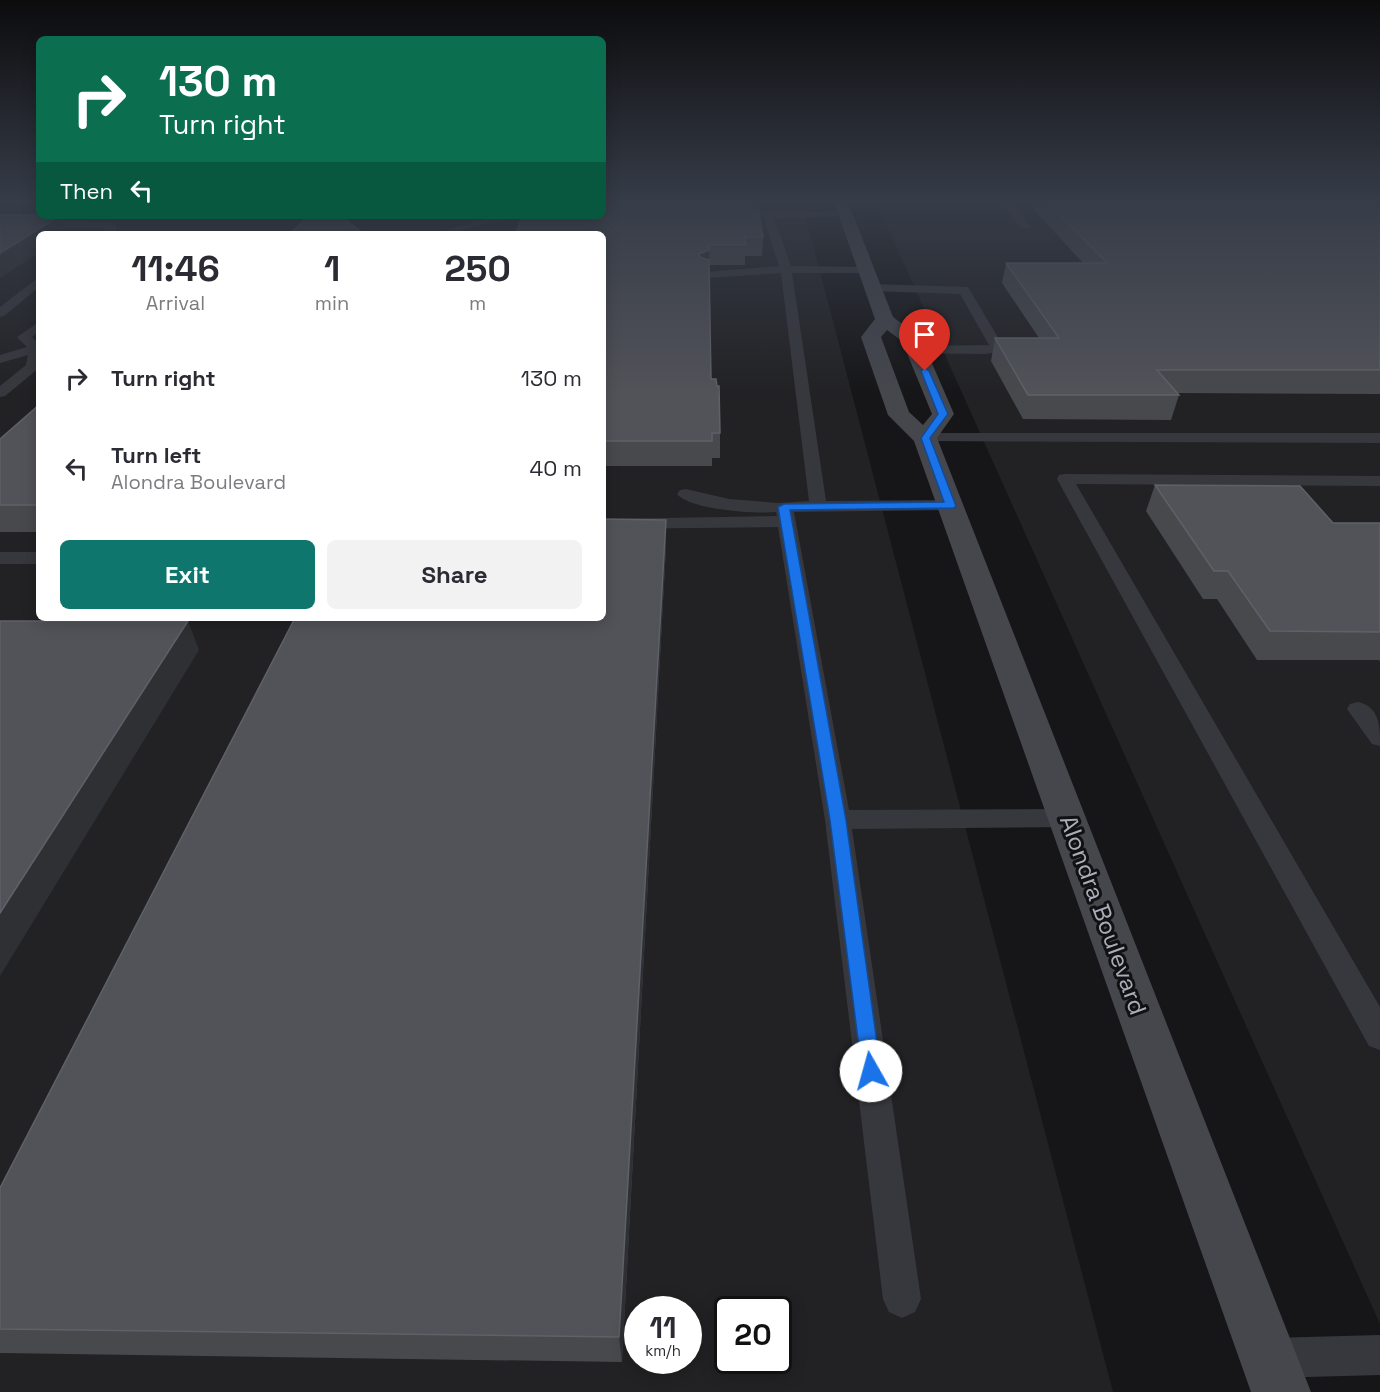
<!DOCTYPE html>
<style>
:root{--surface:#fff;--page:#f2f2f3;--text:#2b2b33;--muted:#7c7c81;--accent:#0f766e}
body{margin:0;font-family:"Space Grotesk",sans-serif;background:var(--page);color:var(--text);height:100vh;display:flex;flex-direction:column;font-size:22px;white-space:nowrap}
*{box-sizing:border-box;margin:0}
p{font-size:20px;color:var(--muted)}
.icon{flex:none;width:33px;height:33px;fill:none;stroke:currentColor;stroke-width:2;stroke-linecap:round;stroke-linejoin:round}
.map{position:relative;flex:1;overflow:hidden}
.sheet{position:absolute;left:36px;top:231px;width:570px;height:390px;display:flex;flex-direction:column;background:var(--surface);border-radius:9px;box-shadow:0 3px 15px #0003}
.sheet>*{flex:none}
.top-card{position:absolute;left:36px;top:36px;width:570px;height:183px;border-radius:9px;box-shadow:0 3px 15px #0003;background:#0b6e4f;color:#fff;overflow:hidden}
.speed{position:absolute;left:624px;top:1296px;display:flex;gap:12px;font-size:30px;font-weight:700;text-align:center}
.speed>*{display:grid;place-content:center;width:78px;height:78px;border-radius:50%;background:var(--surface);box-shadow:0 3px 15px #0003;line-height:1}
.speed small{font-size:15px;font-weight:400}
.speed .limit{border:3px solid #111;border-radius:9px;background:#fff;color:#111}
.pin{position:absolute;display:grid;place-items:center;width:51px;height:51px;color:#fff;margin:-62px -26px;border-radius:50% 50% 50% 0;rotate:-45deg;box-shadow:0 0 6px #0007}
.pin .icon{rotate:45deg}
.me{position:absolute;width:66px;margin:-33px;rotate:353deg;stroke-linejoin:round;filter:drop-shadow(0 0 4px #0008)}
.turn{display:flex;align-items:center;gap:21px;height:126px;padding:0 24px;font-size:27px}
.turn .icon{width:78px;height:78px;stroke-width:2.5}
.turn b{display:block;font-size:42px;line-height:51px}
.then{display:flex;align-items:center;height:57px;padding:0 24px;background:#0003;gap:12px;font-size:22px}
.eta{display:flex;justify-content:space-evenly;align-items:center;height:102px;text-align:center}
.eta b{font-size:36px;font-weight:700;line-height:42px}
.cta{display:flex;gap:12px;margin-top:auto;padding:12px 24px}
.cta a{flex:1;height:69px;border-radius:9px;background:var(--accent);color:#fff;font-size:24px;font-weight:700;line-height:69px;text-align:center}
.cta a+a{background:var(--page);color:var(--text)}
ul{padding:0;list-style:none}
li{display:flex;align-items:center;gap:18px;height:90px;padding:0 24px}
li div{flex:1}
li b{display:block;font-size:22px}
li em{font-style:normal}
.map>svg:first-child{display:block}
.built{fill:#222225;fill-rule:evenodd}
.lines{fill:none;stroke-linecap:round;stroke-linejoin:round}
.lane{fill:#37383d;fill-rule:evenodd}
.secondary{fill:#45474d;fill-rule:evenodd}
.wall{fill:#47494d}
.shaded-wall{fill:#2f3033}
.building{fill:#525359;stroke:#5f6168;stroke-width:1.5}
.route{fill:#1a73e8;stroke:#114b97;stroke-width:1.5}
.labels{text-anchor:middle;stroke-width:6;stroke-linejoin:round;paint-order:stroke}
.near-street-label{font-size:24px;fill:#a8adb8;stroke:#111113}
</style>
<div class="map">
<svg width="1380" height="1392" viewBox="0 0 1380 1392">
<rect width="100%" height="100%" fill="#161618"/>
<g class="built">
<path d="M0,199H39V216H603V199H801L1113,1392H0ZM39,234H603V618H39ZM638,1310H688V1360H638ZM728,1310H778V1360H728Z"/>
<polygon points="875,199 1380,199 1380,1324"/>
</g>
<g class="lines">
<g class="lane">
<polygon points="999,199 1009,199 1030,226 1029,228 1021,228"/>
<path d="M846,211L850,212V216L774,218L791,266L866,267L872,270L866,273H792L826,501L950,500L956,501L959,505L956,509L950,510L794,512L849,810L1067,809L1076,811L1080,818L1076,825L1067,827L852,829L921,1299L915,1312L902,1318L889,1312L883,1299L825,820L778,527L603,529V519L777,516L776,512C756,514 690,510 677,494L680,490L686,489L729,499L778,503L809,501L781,273L707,278L701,275L707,272L779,266L764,218H729L725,217V213Z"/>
<polygon points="495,216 512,216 450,234 433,234"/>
<polygon points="0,221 111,222 115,223 117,230 113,234 101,234 106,228 0,227"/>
<polygon points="39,277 39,287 4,316 0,317 0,307"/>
<polygon points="873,284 968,287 1003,346 998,352 985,354 911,353 909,350 911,347 916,346 989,345 960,294 869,291 869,285"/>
<polygon points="39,322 39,332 32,337 39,344 39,368 5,396 0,397 0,386 26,365 28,355 0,363 0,355 27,347 17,337"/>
<polygon points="925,433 1380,433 1380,443 919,441 917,438"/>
<polygon points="1065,474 1380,476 1380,486 1076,484 1380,1007 1380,1050 1369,1046 1057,479 1059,475"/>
<rect x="0" y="552" width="39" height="12"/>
<path d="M1358,702C1380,707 1380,727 1380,746L1372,744L1347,709L1350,704Z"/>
<polygon points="1380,1335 1380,1375 1268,1378 1254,1372 1248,1358 1254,1344 1268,1338"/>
</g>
<path class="secondary" d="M833,199H847L893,317L921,338L954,414L937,438L1311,1392H1251L914,441L888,415L861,337L875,319ZM887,330L902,341L932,414L923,425L909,412L881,337Z"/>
</g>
<g class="wall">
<polygon points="603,199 629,199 629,201 699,201 699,199 794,199 794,201 755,201 763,237 762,256 745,256 745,265 709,265 711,379 720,433 720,458 712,458 712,466 603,466"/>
<polygon points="1024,199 1380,199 1380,394 1177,393 1179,395 1171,420 1023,419 991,361 995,338 1039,338 1002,283 1006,263 1083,263"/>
<polygon points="39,405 39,532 0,532 0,439"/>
<polygon points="1155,485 1333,523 1380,523 1380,662 1379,660 1257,660 1217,599 1203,599 1146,511"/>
<polygon points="666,547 622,1362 0,1353 0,1188"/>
</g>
<g class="shaded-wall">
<polygon points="60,216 61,216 68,234 39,234 39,253 0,278 0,253"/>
<polygon points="709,250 709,270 699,274 699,254"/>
<polygon points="666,520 666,547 622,1362 619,1337"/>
<polygon points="188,621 199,650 0,976 0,913"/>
</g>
<g class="building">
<polygon points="1044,199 1380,199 1380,370 1157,370 1179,395 1028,395 995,338 1059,338 1006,263 1107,263"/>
<polygon points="603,200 757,202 763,237 744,237 746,245 709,245 709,250 699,254 700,257 709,260 711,379 716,379 717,386 719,386 720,433 712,433 712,441 603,441 603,234 515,234 523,216 603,216"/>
<polygon points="0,215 39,215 60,216 0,253"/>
<polygon points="308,216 341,216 364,234 193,234 196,232 292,232"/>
<polygon points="39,405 39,505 0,505 0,439"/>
<polygon points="1155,485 1300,486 1333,523 1380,523 1380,632 1270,631 1228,571 1214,571"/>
<polygon points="603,519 666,520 619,1337 0,1329 0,1188 295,618 603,618"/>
<polygon points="0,621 188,621 0,913"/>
</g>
<linearGradient id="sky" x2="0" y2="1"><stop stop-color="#0c0c0d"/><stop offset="0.51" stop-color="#363c48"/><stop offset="1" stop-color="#363c48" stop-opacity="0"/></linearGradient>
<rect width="1380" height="394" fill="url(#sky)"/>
<polygon class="route" points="925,368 929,371 948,414 930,438 956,506 954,508 790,510 846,820 881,1071 878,1077 871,1080 864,1077 862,1071 830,820 778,507 784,504 944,502 921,438 938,414 921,371"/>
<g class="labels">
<g class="near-street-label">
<text transform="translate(1103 915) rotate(70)" y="8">Alondra Boulevard</text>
</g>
</g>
</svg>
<div class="speed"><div>11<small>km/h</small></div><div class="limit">20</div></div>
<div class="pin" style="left:925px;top:371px;background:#d93025"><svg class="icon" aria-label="arrive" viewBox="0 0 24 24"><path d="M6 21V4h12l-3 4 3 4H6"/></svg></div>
<svg class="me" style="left:871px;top:1071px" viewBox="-20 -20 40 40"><circle r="19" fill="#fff"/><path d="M0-13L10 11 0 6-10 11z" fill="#1a73e8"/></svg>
<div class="top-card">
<div class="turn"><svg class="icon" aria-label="right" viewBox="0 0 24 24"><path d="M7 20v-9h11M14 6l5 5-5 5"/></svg><div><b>130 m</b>Turn right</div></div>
<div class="then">Then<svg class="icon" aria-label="left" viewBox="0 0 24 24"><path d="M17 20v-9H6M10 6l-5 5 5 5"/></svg></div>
</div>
<section class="sheet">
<div class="eta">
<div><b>11:46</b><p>Arrival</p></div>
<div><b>1</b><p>min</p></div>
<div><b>250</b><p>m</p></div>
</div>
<ul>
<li><svg class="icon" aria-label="right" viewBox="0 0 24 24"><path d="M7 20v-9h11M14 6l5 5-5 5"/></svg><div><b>Turn right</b></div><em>130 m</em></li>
<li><svg class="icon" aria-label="left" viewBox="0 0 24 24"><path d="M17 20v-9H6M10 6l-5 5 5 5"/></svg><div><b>Turn left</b><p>Alondra Boulevard</p></div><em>40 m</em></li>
</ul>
<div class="cta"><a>Exit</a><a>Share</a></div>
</section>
</div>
